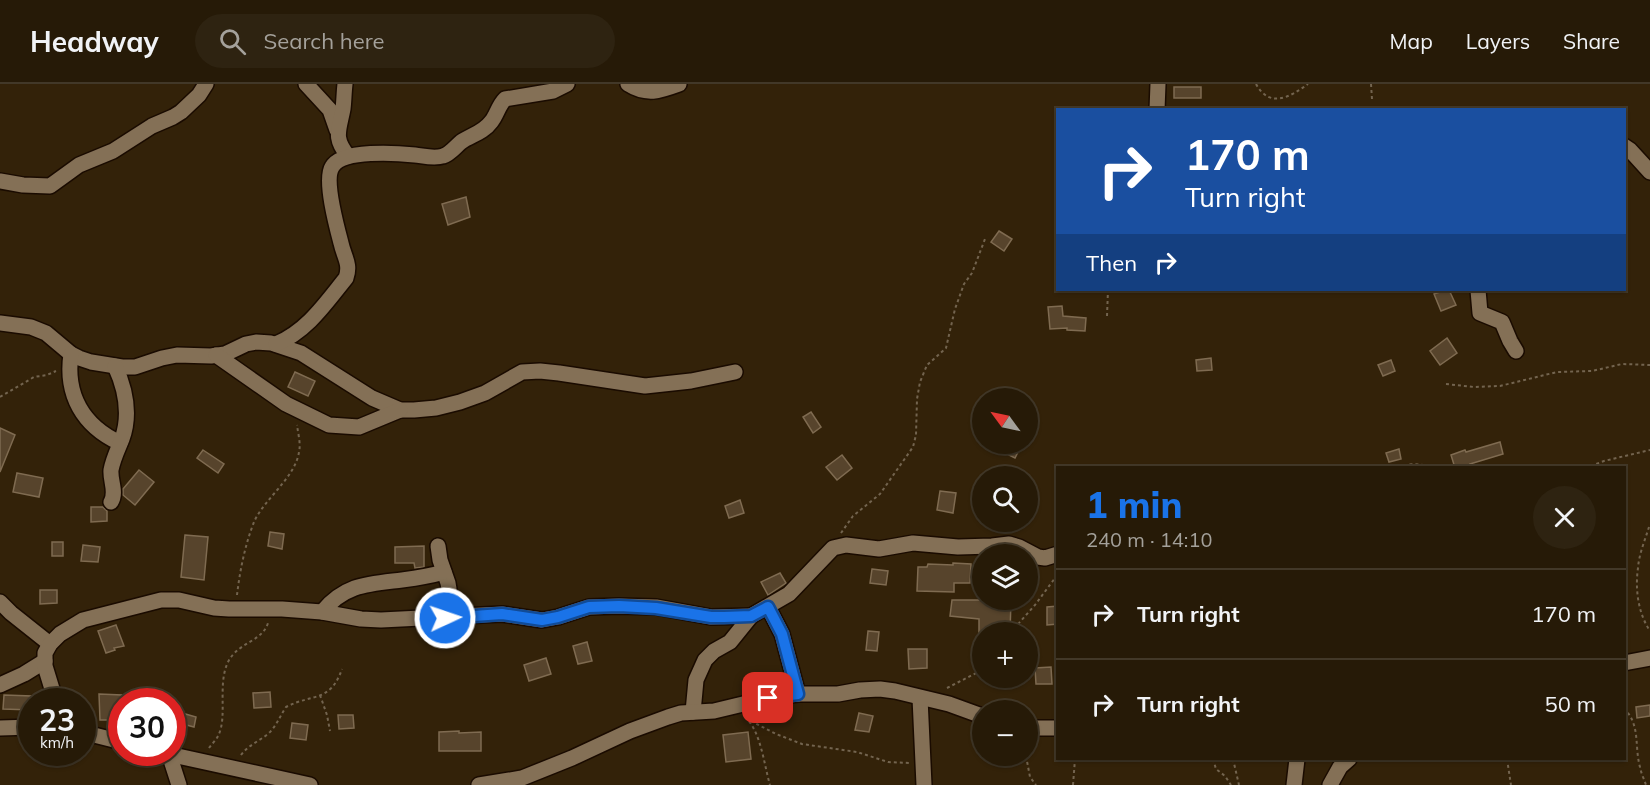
<!DOCTYPE html>
<meta charset="utf-8">
<style>
:root{--surface:#261a07;--page:#2e2311;--text:#f1f3f6;--muted:#a4a19b;--line:#423828;--accent:#1a73e8}
body{margin:0;font-family:Mulish,sans-serif;background:var(--page);color:var(--text);height:100vh;display:flex;flex-direction:column;font-size:22px;white-space:nowrap}
*{box-sizing:border-box;margin:0}
p{font-size:20px;color:var(--muted)}
.icon{flex:none;width:33px;height:33px;fill:none;stroke:currentColor;stroke-width:2;stroke-linecap:round;stroke-linejoin:round}
.map{position:relative;flex:1;overflow:hidden}
.drawer{position:absolute;left:1056px;top:382px;width:570px;height:294px;display:flex;flex-direction:column;background:var(--surface);border-radius:0px;box-shadow:0 2px 4px #0004,0 0 0 2px var(--line)}
.drawer>*{flex:none}
.hud{position:absolute;left:1056px;top:24px;width:570px;height:183px;border-radius:0px;box-shadow:0 2px 4px #0004,0 0 0 2px var(--line);background:#1a4fa0;color:#fff;overflow:hidden}
.needle{width:39px;rotate:303deg}
.fabs{position:absolute;left:972px;top:304px;display:grid;gap:12px}
.fabs a{display:grid;place-items:center;width:66px;height:66px;border-radius:50%;background:var(--surface);box-shadow:0 2px 4px #0004,0 0 0 2px var(--line);font-size:30px}
.speed{position:absolute;left:18px;top:604px;display:flex;gap:12px;font-size:30px;font-weight:700;text-align:center}
.speed>*{display:grid;place-content:center;width:78px;height:78px;border-radius:50%;background:var(--surface);box-shadow:0 2px 4px #0004,0 0 0 2px var(--line);line-height:1}
.speed small{font-size:15px;font-weight:400}
.speed .limit{border:9px solid #d22;background:#fff;color:#111}
.pin{position:absolute;display:grid;place-items:center;width:51px;height:51px;color:#fff;margin:-26px;border-radius:12px;box-shadow:0 3px 9px #0006}
.me{position:absolute;width:66px;margin:-33px;rotate:87deg;stroke-linejoin:round;filter:drop-shadow(0 0 4px #0008)}
.turn{display:flex;align-items:center;gap:21px;height:126px;padding:0 30px;font-size:27px}
.turn .icon{width:78px;height:78px;stroke-width:2.5}
.turn b{display:block;font-size:42px;line-height:51px}
.then{display:flex;align-items:center;height:57px;padding:0 30px;background:#0003;gap:12px;font-size:22px}
.round{display:grid;place-items:center;flex:none;width:63px;height:63px;border-radius:32px;background:var(--page)}
.headline{display:flex;align-items:center;justify-content:space-between;height:102px;padding:0 30px}
h1{font-size:36px;font-weight:800;line-height:45px;color:var(--accent)}
ul{padding:0;list-style:none}
li{display:flex;align-items:center;gap:18px;height:90px;padding:0 30px;border-top:2px solid var(--line)}
li div{flex:1}
li b{display:block;font-size:22px}
li em{font-style:normal}
header{display:flex;align-items:center;gap:36px;box-sizing:border-box;height:84px;padding:0 30px;background:var(--surface);border-bottom:2px solid var(--line)}
header strong{font-size:28px}
nav{display:flex;gap:33px;margin-inline-start:auto;font-size:21px}
.search{width:420px;height:54px;background:var(--page);display:flex;align-items:center;gap:15px;box-sizing:border-box;padding:0 21px;border-radius:33px;color:var(--muted);font-size:22px}
.map>svg:first-child{display:block}
.building{fill:#57442c;stroke:#7f6b51;stroke-width:1.5}
.lines{fill:none;stroke-linecap:round;stroke-linejoin:round}
.street-casing{stroke:#1a0b00;stroke-width:18}
.path{stroke:#73644f;stroke-width:2;stroke-dasharray:3 3;stroke-linecap:butt}
.street{stroke:#847056;stroke-width:15}
.route-casing{stroke:#114b97;stroke-width:15}
.route{stroke:#1a73e8;stroke-width:10}
</style>
<header>
<strong>Headway</strong>
<div class="search"><svg class="icon" aria-label="search" viewBox="0 0 24 24"><circle cx="10" cy="10" r="6"/><path d="M15 15l6 6"/></svg>Search here</div>
<nav><a>Map</a><a>Layers</a><a>Share</a></nav>
</header>
<div class="map">
<svg width="1650" height="701" viewBox="0 0 1650 701">
<rect width="100%" height="100%" fill="#332209"/>
<g class="building">
<rect x="1174" y="3" width="27" height="11"/>
<polygon points="466,113 470,133 448,141 442,120"/>
<polygon points="999,147 1012,155 1004,167 991,158"/>
<polygon points="1446,206 1449,206 1456,221 1441,227 1434,210"/>
<polygon points="1062,222 1063,232 1086,234 1085,247 1067,246 1067,244 1050,245 1048,223"/>
<polygon points="1447,254 1457,269 1440,281 1430,267"/>
<polygon points="1211,274 1212,286 1197,287 1196,276"/>
<polygon points="1391,276 1395,287 1383,292 1378,281"/>
<polygon points="295,288 315,297 308,312 288,303"/>
<polygon points="811,328 821,343 813,349 803,333"/>
<polygon points="0,344 15,351 0,388"/>
<polygon points="1500,358 1503,370 1470,380 1472,384 1455,384 1451,371 1465,366 1466,368"/>
<polygon points="987,360 1009,360 1019,366 1015,374"/>
<polygon points="1399,365 1401,375 1389,378 1386,369"/>
<polygon points="203,366 224,380 218,389 197,374"/>
<polygon points="842,371 852,384 837,396 826,383"/>
<polygon points="139,386 154,398 135,421 123,411 123,405"/>
<polygon points="17,389 43,394 39,413 13,408"/>
<polygon points="940,407 956,409 953,429 937,426"/>
<polygon points="740,416 744,429 729,434 725,422"/>
<polygon points="91,423 103,423 107,427 107,437 91,438"/>
<polygon points="270,448 284,450 282,465 268,462"/>
<polygon points="185,451 208,453 204,496 181,493"/>
<rect x="52" y="458" width="11" height="14"/>
<polygon points="83,461 100,463 98,478 81,477"/>
<polygon points="424,462 424,483 415,484 414,479 395,479 395,463"/>
<polygon points="953,479 971,480 970,499 954,499 954,508 917,507 918,483 927,483 928,480 953,481"/>
<polygon points="872,485 888,487 886,501 870,499"/>
<polygon points="780,489 786,499 768,511 761,498"/>
<polygon points="40,506 57,506 57,519 40,520"/>
<polygon points="952,516 1011,516 1010,549 979,548 979,535 950,532"/>
<polygon points="1058,522 1058,540 1047,541 1047,523"/>
<polygon points="116,541 124,562 114,564 115,566 106,569 98,547"/>
<polygon points="868,547 879,548 877,567 866,566"/>
<polygon points="587,558 592,577 578,580 573,562"/>
<polygon points="908,565 927,565 927,584 909,585"/>
<polygon points="546,574 551,590 529,597 524,581"/>
<polygon points="1051,583 1052,600 1036,600 1035,584"/>
<polygon points="270,608 271,623 254,624 253,609"/>
<polygon points="99,610 122,611 122,636 100,636"/>
<polygon points="4,611 32,612 32,626 3,625"/>
<polygon points="1650,621 1650,632 1637,634 1636,623"/>
<polygon points="182,629 196,633 194,643 179,639"/>
<polygon points="859,629 873,632 869,648 855,646"/>
<polygon points="338,631 353,631 354,644 339,645"/>
<polygon points="292,639 308,641 306,656 290,654"/>
<polygon points="459,647 459,649 481,648 481,667 439,667 439,648"/>
<polygon points="748,648 751,675 726,678 723,651"/>
</g>
<g class="lines">
<g class="street-casing">
<g id="street">
<polyline points="306,0 330,26 337,46"/>
<path d="M345,0C344,8 344,17 343,25C339,47 333,53 348,72"/>
<path d="M628,0C647,12 660,7 679,0"/>
<polyline points="1157,26 1158,0"/>
<polyline points="1624,62 1630,66 1650,88"/>
<polyline points="0,97 23,101 50,102 79,81 113,67 152,42 173,33 181,28 199,11 206,0"/>
<polyline points="1478,206 1480,229 1502,238 1510,257 1516,267"/>
<polyline points="0,239 31,243 46,249 71,270 79,274 91,278 122,283 135,283 162,274 177,271 211,272 225,270 246,260 256,258 271,259 301,269 372,314 400,326 414,326 436,324 460,318 485,309 522,288 540,287 559,289 645,302 691,297 735,288"/>
<path d="M276,260C307,247 325,220 346,194C351,180 344,173 341,159C337,144 324,96 332,83C342,65 397,69 415,71C424,72 434,75 443,72C450,70 455,63 461,58C471,51 483,49 491,38C497,31 498,22 505,15L553,7L567,0"/>
<path d="M71,270C65,311 83,342 120,359"/>
<polyline points="216,271 286,320 329,341 359,343 400,326"/>
<path d="M111,418C117,408 110,397 111,386C113,375 118,365 122,355C131,330 126,306 115,282"/>
<polyline points="438,462 440,476 448,499 449,505 445,534"/>
<polyline points="0,518 11,529 50,560"/>
<polyline points="768,523 782,550 798,610"/>
<path d="M322,528C345,500 368,500 402,496C417,494 430,492 444,488"/>
<polyline points="1624,579 1650,574"/>
<polyline points="0,601 24,590 45,577"/>
<polyline points="920,614 924,701"/>
<polyline points="56,618 45,582 45,569 50,560 60,550 83,536 161,516 179,516 214,524 229,525 282,525 322,528 361,535 381,536 502,530 542,536 558,533 589,523 619,522 656,523 711,533 751,532"/>
<polyline points="693,628 696,596 705,576 714,567 730,558 751,532 789,510 833,464 846,461 879,465 913,459 958,463 992,462 1009,460 1019,463 1038,473 1045,474 1058,470"/>
<polyline points="0,644 32,643"/>
<polyline points="1028,644 1058,644"/>
<polyline points="82,648 122,658"/>
<polyline points="164,669 310,701"/>
<polyline points="169,670 179,701"/>
<polyline points="479,701 522,694 572,674 630,647 668,633 681,629 714,627 768,614 798,610 838,610 860,606 880,605 895,607 949,620 982,632"/>
<polyline points="1294,701 1297,675"/>
<polyline points="1330,701 1340,683 1349,675"/>
</g>
</g>
<g class="path">
<path d="M1256,0C1270,25 1290,13 1308,0"/>
<polyline points="1371,0 1372,15"/>
<polyline points="1107,232 1108,206"/>
<polyline points="1446,300 1474,303 1500,302 1557,288 1592,287 1622,280 1650,281"/>
<polyline points="0,313 34,293 47,291 56,287"/>
<path d="M1398,384C1410,378 1422,380 1435,384"/>
<polyline points="1555,384 1565,384"/>
<polyline points="1585,384 1604,377 1650,366"/>
<path d="M1649,443C1645,456 1639,470 1638,484C1635,505 1638,529 1650,547"/>
<polyline points="841,449 853,432 880,410 913,363 916,351 917,315 920,298 927,281 946,264 955,225 964,200 972,189 985,155"/>
<path d="M237,511C240,486 245,461 254,438C264,415 295,394 299,368C301,360 298,349 297,341"/>
<polyline points="1010,549 1035,521 1058,490"/>
<polyline points="947,604 982,586"/>
<polyline points="320,611 327,631 330,647"/>
<path d="M1624,624C1641,642 1634,661 1640,683C1641,689 1644,695 1646,701"/>
<path d="M745,633C761,647 764,681 770,701"/>
<polyline points="751,637 776,650 802,660 857,668 888,678 909,679"/>
<path d="M209,664C212,660 216,656 218,652C228,633 217,601 228,578C238,558 262,558 268,539"/>
<path d="M241,671C248,661 260,657 269,649C277,641 280,632 286,623C313,609 330,619 342,585"/>
<polyline points="1026,672 1030,693 1036,701"/>
<polyline points="1213,675 1216,685 1225,692 1231,701"/>
<polyline points="1233,675 1239,701"/>
<polyline points="1507,675 1511,701"/>
<polyline points="1073,701 1075,675"/>
</g>
<use href="#street" class="street"/>
</g>
<g class="lines">
<g class="route-casing">
<polyline id="route" points="445,534 502,530 542,536 558,533 589,523 619,522 656,524 711,533 724,533 751,532 768,523 782,550 798,610 768,614"/>
</g>
<use href="#route" class="route"/>
</g>
</svg>
<div class="fabs">
<a><svg class="needle" viewBox="-14 -14 28 28"><path d="M0-13l5 13h-10z" fill="#e53935"/><path d="M0 13l5-13h-10z" fill="#a4a19b"/></svg></a>
<a><svg class="icon" aria-label="search" viewBox="0 0 24 24"><circle cx="10" cy="10" r="6"/><path d="M15 15l6 6"/></svg></a>
<a><svg class="icon" aria-label="layers" viewBox="0 0 24 24"><path d="M12 4l9 5-9 5-9-5zM3 14l9 5 9-5"/></svg></a>
<a>+</a>
<a>−</a>
</div>
<div class="speed"><div>23<small>km/h</small></div><div class="limit">30</div></div>
<div class="pin" style="left:768px;top:614px;background:#d93025"><svg class="icon" aria-label="arrive" viewBox="0 0 24 24"><path d="M6 21V4h12l-3 4 3 4H6"/></svg></div>
<svg class="me" style="left:445px;top:534px" viewBox="-20 -20 40 40"><circle r="17" fill="#1a73e8" stroke="#fff" stroke-width="3"/><path d="M0-11L8 9 0 5-8 9z" fill="#fff"/></svg>
<div class="hud">
<div class="turn"><svg class="icon" aria-label="right" viewBox="0 0 24 24"><path d="M7 20v-9h11M14 6l5 5-5 5"/></svg><div><b>170 m</b>Turn right</div></div>
<div class="then">Then<svg class="icon" aria-label="right" viewBox="0 0 24 24"><path d="M7 20v-9h11M14 6l5 5-5 5"/></svg></div>
</div>
<section class="drawer">
<div class="headline"><div><h1>1 min</h1><p>240 m · 14:10</p></div><a class="round"><svg class="icon" aria-label="close" viewBox="0 0 24 24"><path d="M6 6l12 12M18 6L6 18"/></svg></a></div>
<ul>
<li><svg class="icon" aria-label="right" viewBox="0 0 24 24"><path d="M7 20v-9h11M14 6l5 5-5 5"/></svg><div><b>Turn right</b></div><em>170 m</em></li>
<li><svg class="icon" aria-label="right" viewBox="0 0 24 24"><path d="M7 20v-9h11M14 6l5 5-5 5"/></svg><div><b>Turn right</b></div><em>50 m</em></li>
</ul>
</section>
</div>
